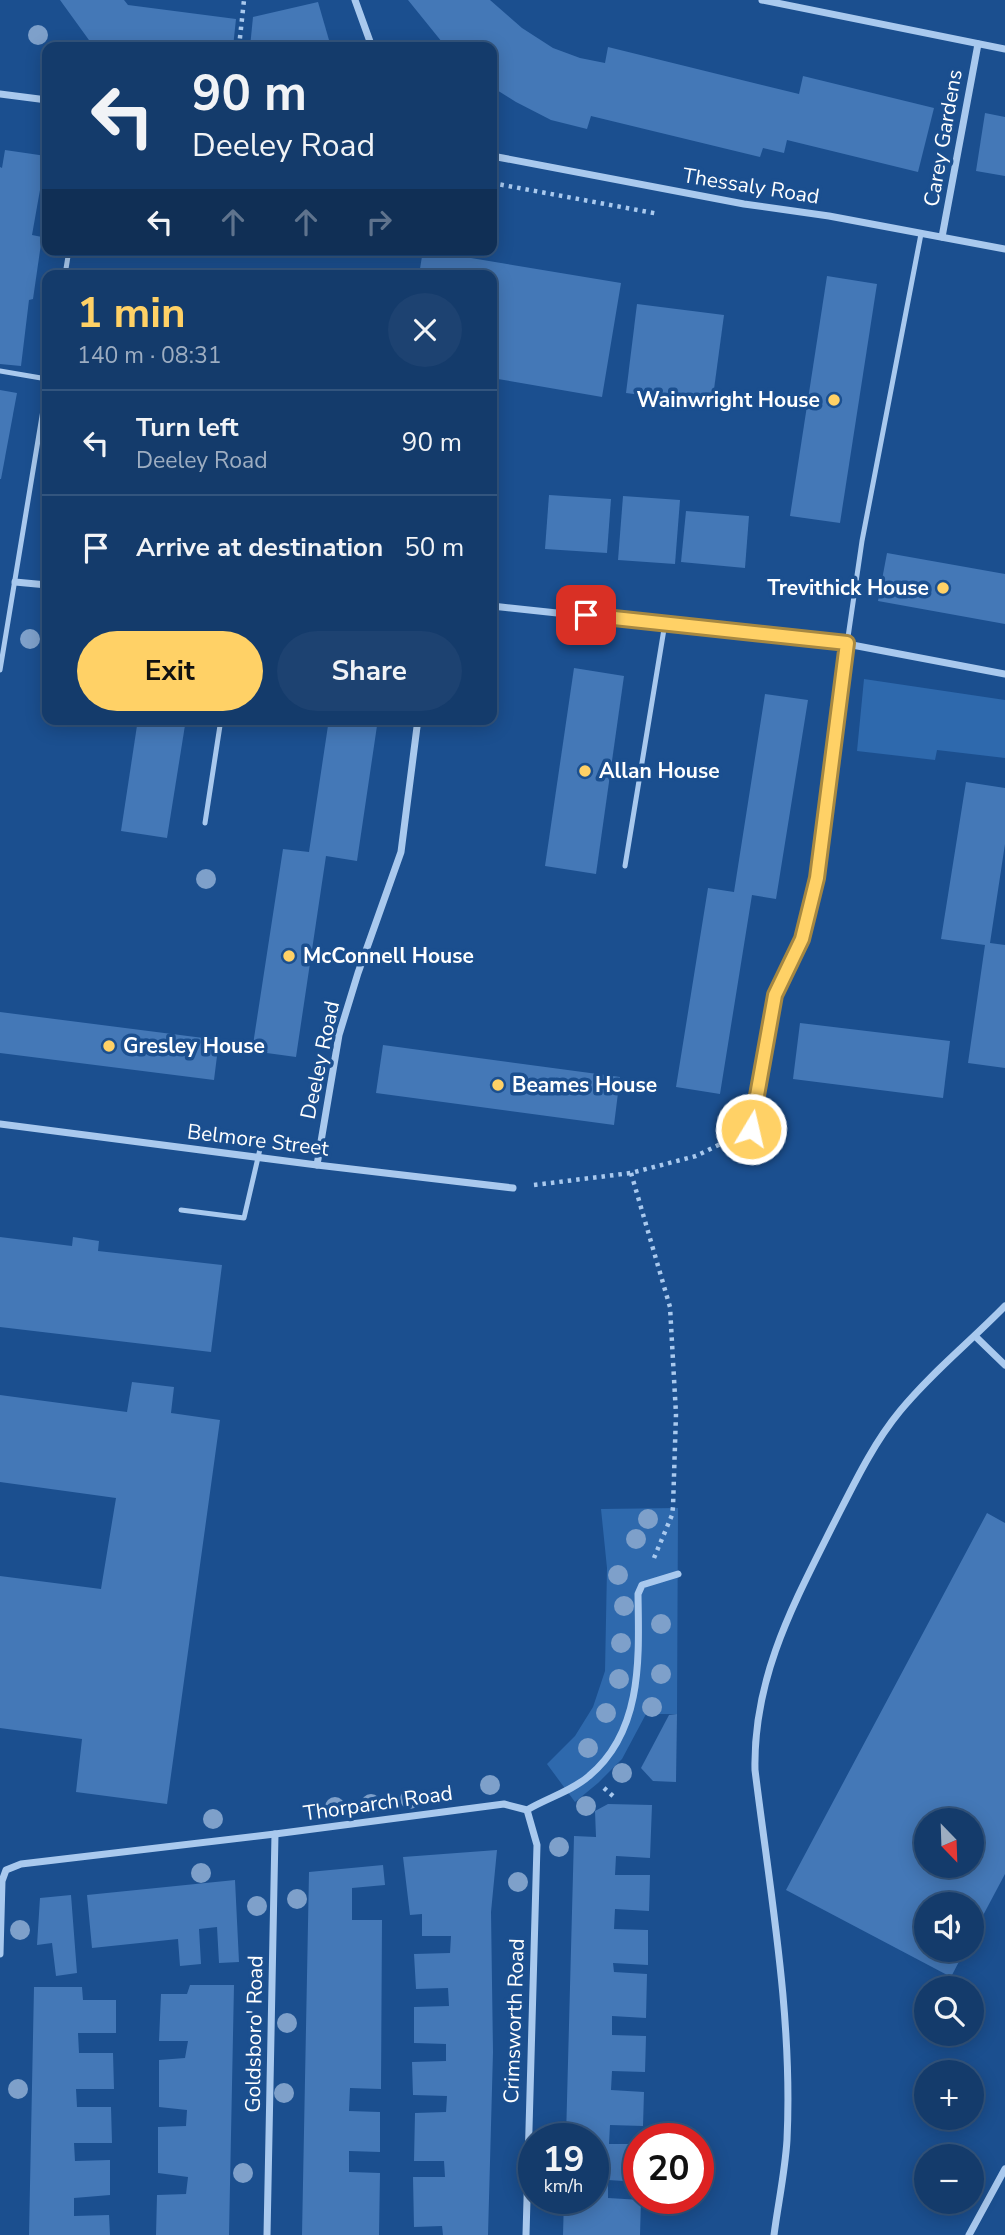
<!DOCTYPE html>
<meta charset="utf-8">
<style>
:root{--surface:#143b6b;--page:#1d4271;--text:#f1f3f6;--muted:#9dadc1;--line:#33557e;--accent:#ffd166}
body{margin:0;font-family:"Nunito Sans",sans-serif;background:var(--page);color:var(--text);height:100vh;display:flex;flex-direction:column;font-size:26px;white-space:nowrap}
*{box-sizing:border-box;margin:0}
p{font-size:23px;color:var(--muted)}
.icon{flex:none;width:38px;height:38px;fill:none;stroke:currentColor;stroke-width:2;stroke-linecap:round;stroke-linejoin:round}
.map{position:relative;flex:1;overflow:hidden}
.sheet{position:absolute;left:42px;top:270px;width:455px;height:455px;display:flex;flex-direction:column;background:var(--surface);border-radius:14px;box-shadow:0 4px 18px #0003,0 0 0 2px var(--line)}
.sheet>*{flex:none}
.guide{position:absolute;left:42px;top:42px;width:455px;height:214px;border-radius:14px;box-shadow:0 4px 18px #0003,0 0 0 2px var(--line);background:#143b6b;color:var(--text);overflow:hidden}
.needle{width:46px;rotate:157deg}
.tools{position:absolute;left:914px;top:1808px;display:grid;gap:14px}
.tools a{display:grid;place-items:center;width:70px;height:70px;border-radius:50%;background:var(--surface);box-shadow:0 4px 18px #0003,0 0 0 2px var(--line);font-size:35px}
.speed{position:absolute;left:518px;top:2123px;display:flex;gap:14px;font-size:35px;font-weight:700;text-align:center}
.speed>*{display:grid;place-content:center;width:91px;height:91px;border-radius:50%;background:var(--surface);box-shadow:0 4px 18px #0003,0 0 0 2px var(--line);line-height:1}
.speed small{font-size:18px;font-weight:400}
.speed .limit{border:10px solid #d22;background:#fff;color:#111}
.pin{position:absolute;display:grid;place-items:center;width:60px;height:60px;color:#fff;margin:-30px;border-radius:14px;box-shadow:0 4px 10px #0006}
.me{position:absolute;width:77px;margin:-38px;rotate:9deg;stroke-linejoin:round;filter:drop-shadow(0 0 5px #0008)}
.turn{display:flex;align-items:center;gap:24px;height:147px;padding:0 35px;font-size:32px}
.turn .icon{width:91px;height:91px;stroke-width:2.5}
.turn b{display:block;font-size:49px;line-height:60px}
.lanes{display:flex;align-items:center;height:66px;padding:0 35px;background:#0003;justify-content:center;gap:35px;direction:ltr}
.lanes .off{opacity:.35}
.round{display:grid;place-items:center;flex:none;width:74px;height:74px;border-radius:37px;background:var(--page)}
.head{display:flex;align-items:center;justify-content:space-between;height:119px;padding:0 35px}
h1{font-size:42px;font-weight:700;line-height:52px;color:var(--accent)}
.button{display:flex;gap:14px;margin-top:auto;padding:14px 35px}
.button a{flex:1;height:80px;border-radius:42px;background:var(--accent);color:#111;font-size:28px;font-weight:700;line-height:80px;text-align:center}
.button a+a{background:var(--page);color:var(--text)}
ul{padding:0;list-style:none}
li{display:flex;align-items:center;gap:21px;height:105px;padding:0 35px;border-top:2px solid var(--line)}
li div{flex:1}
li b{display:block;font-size:26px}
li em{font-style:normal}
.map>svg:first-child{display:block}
.green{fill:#2e69ad}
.building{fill:#4478b7;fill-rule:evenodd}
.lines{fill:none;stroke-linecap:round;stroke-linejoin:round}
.path{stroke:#a9c9ee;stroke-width:4.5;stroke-dasharray:3.5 5;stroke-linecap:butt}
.service{stroke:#a9c9ee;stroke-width:5}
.minor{stroke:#a9c9ee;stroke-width:7}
.tree{fill:#7ea0ca}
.route-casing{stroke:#a68842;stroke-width:18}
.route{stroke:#ffd166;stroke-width:12}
.poi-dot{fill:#ffd166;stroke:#1b4f8f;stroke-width:2.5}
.labels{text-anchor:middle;stroke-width:7;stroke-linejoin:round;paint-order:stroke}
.street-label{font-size:21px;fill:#fff;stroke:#1b4f8f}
.poi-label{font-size:21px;font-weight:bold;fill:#fff;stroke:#1b4f8f;text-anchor:start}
</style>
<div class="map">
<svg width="1005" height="2235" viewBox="0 0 1005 2235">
<rect width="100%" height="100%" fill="#1b4f8f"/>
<g class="green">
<polygon points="864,679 1005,700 1005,758 937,750 935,760 857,751"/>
<polygon points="678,1508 677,1714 646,1714 622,1759 598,1783 575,1802 547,1764 575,1736 593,1707 605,1671 607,1568 601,1509"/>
</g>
<g class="building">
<polygon points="60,0 124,0 128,5 236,19 233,47 94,47"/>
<polygon points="408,0 490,0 522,28 553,48 580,58 605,63 608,47 799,94 803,76 934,108 918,172 787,140 784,153 763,148 760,157 591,116 587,129 551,120 516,102 492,87 492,47 446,47"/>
<polygon points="318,2 331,47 250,47 253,17"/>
<polygon points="985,113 1005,117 1005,176 976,171"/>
<polygon points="5,150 46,156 32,235 42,237 33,299 29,300 21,366 0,364 0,167 2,168"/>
<polygon points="423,250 621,283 602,397 492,378 492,275 419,275"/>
<polygon points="827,276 877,284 840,523 790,516"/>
<polygon points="637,304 724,315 712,404 626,393"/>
<polygon points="0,390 17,393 1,479 0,479"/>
<polygon points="549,495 611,499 607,553 545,549"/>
<polygon points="623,496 680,500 675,564 618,560"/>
<polygon points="686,511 749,516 745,568 681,562"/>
<polygon points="887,553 1005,574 1005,624 878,601"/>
<polygon points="574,668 624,676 596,874 545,866"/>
<polygon points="765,694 808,700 776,899 752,895 720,1094 676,1087 708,888 734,892"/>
<polygon points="138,719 186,719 167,838 121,831"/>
<polygon points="329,719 378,719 357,861 326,856 296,1057 252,1051 283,849 309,852"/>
<polygon points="966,782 1005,788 1005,844 990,943 1005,945 1005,1068 968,1063 985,945 941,939"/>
<polygon points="0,1012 219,1040 214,1080 0,1053"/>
<polygon points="800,1023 950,1041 943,1098 793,1079"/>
<polygon points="383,1045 620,1077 614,1125 376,1093"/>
<polygon points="0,1237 72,1246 73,1237 99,1241 98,1251 222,1265 211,1352 0,1327"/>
<polygon points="132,1382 174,1387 171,1413 220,1420 167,1804 76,1792 82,1739 0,1728 0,1576 101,1589 116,1498 0,1482 0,1395 127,1412"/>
<path d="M987,1513L1005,1523V1874L971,1938V1904H926V1950H965L951,1977L786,1890ZM926,1820H971V1866H926Z"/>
<polygon points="677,1714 676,1782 653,1781 641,1768 669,1715"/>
<polygon points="608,1804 652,1805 650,1858 616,1856 615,1875 650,1875 649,1911 615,1909 614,1929 648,1930 648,1965 613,1963 614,1972 647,1974 646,2018 612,2016 612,2035 646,2036 645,2072 612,2071 611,2090 644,2092 643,2126 610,2125 609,2144 639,2144 639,2182 608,2180 608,2198 641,2200 640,2235 563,2235 564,2198 593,2198 593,2138 566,2138 574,1836 596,1837 595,1811"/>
<polygon points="497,1850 491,1912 493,2052 488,2235 443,2235 442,2226 414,2227 413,2177 445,2177 444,2161 414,2161 415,2113 446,2112 447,2096 413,2095 412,2062 446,2061 446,2044 414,2043 414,2007 449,2006 448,1988 416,1989 414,1954 450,1953 451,1936 422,1936 422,1914 410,1915 403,1857"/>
<polygon points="383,1865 385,1885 352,1888 352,1920 382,1920 381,2089 350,2088 349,2111 380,2112 380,2152 349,2151 349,2172 380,2173 379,2235 302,2235 309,1872"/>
<polygon points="235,1880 239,1962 219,1963 217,1927 199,1929 201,1964 180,1966 178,1939 92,1948 87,1895"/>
<polygon points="71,1895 77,1973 56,1976 52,1943 37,1945 40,1898"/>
<polygon points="190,1985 234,1985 229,2235 156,2235 157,2195 186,2194 188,2177 158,2173 158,2127 186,2126 187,2110 159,2107 159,2060 185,2058 188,2041 159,2041 161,1994 187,1994"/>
<polygon points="34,1987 82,1987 83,2000 116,2000 116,2033 78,2033 79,2053 113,2053 114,2089 76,2089 77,2107 111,2107 112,2143 74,2143 75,2161 110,2160 110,2195 74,2198 74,2216 109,2215 110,2235 29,2235"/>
</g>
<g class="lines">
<g class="path">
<polyline points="239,47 244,0"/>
<polyline points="492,183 659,214"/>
<polyline points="631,1173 670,1307 676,1414 673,1507 672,1515 654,1558"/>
<polyline points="534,1185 631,1173 696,1156 735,1137"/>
<polyline points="604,1788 614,1797"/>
</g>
<g class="service">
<polyline points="65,275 69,250"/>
<polyline points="0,371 47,379"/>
<polyline points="0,670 47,386"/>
<polyline points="205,823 221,719"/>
<polyline points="625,866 665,623"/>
<polyline points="751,1129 775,995 802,939 817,878 847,644 862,541 921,234"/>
<polyline points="181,1210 244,1218 260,1149"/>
</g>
<g class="minor">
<polyline points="355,0 372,47"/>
<polyline points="762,0 1005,49"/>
<polyline points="0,94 47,100"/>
<polyline points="492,156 744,204 829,216 1005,249"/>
<polyline points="942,237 978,44"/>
<polyline points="15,582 47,585"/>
<polyline points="492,606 847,644 1005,674"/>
<polyline points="0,1124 317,1165 513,1188"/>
<polyline points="317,1165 339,1035 358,973 401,852 418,719"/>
<polyline points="975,1336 1005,1365"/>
<path d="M0,1954L2,1881L6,1870L21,1864L275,1834L504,1804L527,1810C547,1798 572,1791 589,1776C643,1731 639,1658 638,1594L642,1585L678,1574"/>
<polyline points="267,2235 275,1834"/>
<polyline points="526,2235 537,1845 527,1810"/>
<path d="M774,2235C778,2204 785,2172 787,2140C793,2017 770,1892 755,1770C753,1678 793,1605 833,1525C853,1486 872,1445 900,1411C932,1372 970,1342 1005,1306"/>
<polyline points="969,2235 1005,2169"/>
</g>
</g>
<g class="tree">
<circle cx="38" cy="35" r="10"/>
<circle cx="30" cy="639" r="10"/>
<circle cx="206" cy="879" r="10"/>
<circle cx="648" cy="1519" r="10"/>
<circle cx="636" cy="1539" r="10"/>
<circle cx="618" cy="1575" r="10"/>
<circle cx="624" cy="1606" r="10"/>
<circle cx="661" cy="1624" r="10"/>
<circle cx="621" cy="1643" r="10"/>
<circle cx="661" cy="1674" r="10"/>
<circle cx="619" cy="1679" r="10"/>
<circle cx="652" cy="1707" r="10"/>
<circle cx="606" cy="1713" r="10"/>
<circle cx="588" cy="1748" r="10"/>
<circle cx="622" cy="1773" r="10"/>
<circle cx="490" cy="1785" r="10"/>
<circle cx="410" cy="1799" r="10"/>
<circle cx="371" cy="1804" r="10"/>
<circle cx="586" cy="1806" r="10"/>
<circle cx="335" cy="1807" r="10"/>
<circle cx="213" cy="1819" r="10"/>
<circle cx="559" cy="1847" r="10"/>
<circle cx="201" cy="1873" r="10"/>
<circle cx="518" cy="1882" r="10"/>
<circle cx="297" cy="1899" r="10"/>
<circle cx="257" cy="1906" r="10"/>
<circle cx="20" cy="1930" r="10"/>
<circle cx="287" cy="2023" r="10"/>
<circle cx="18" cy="2089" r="10"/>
<circle cx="284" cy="2093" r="10"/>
<circle cx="243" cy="2173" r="10"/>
</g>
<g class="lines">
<g class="route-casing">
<polyline id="route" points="586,615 847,643 817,878 802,939 775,995 751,1129"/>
</g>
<use href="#route" class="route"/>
</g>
<g class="poi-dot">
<circle cx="834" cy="400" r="7"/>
<circle cx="943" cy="588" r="7"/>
<circle cx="585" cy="771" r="7"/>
<circle cx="289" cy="956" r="7"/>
<circle cx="109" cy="1046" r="7"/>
<circle cx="498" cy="1085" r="7"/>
</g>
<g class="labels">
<g class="street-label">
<text transform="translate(943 138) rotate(-80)" y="7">Carey Gardens</text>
<text transform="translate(751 186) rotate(9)" y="7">Thessaly Road</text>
<text transform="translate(320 1060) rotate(-78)" y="7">Deeley Road</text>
<text transform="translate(258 1140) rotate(7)" y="7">Belmore Street</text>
<text transform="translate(378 1803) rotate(-8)" y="7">Thorparch Road</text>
<text transform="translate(514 2021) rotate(-88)" y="7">Crimsworth Road</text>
<text transform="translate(254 2034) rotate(-89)" y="7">Goldsboro' Road</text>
</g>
<g class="poi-label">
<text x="820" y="407" text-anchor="end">Wainwright House</text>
<text x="929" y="595" text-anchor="end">Trevithick House</text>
<text x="599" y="778">Allan House</text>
<text x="303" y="963">McConnell House</text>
<text x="123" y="1053">Gresley House</text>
<text x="512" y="1092">Beames House</text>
</g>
</g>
</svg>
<div class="tools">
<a><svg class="needle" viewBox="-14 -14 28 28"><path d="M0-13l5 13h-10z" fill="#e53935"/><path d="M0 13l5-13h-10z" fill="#9dadc1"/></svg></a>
<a><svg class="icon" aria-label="sound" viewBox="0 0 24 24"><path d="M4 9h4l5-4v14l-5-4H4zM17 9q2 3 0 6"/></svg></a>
<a><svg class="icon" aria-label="search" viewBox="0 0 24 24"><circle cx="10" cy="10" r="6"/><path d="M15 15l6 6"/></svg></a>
<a>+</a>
<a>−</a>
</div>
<div class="speed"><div>19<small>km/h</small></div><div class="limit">20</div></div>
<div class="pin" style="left:586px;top:615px;background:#d93025"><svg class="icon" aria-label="arrive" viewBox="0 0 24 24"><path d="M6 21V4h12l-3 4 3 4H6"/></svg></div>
<svg class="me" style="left:751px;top:1129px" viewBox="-20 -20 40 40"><circle r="17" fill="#ffd166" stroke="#fff" stroke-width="3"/><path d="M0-11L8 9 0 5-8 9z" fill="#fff"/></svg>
<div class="guide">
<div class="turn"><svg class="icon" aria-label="left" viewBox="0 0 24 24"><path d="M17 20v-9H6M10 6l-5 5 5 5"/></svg><div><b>90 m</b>Deeley Road</div></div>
<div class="lanes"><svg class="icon" aria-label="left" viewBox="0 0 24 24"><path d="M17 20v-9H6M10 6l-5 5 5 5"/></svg><svg class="icon off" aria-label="ahead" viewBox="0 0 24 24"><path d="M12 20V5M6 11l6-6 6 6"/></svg><svg class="icon off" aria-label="ahead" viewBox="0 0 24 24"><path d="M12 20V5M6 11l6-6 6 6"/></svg><svg class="icon off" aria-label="right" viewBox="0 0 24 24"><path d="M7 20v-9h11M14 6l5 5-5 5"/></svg></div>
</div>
<section class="sheet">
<div class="head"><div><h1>1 min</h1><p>140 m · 08:31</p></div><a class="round"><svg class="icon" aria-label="close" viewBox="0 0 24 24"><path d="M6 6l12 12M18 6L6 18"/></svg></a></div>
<ul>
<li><svg class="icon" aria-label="left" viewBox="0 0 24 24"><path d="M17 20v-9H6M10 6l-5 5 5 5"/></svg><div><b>Turn left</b><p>Deeley Road</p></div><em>90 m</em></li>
<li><svg class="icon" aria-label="arrive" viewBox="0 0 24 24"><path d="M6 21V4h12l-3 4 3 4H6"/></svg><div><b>Arrive at destination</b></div><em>50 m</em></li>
</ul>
<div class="button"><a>Exit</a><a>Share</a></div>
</section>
</div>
